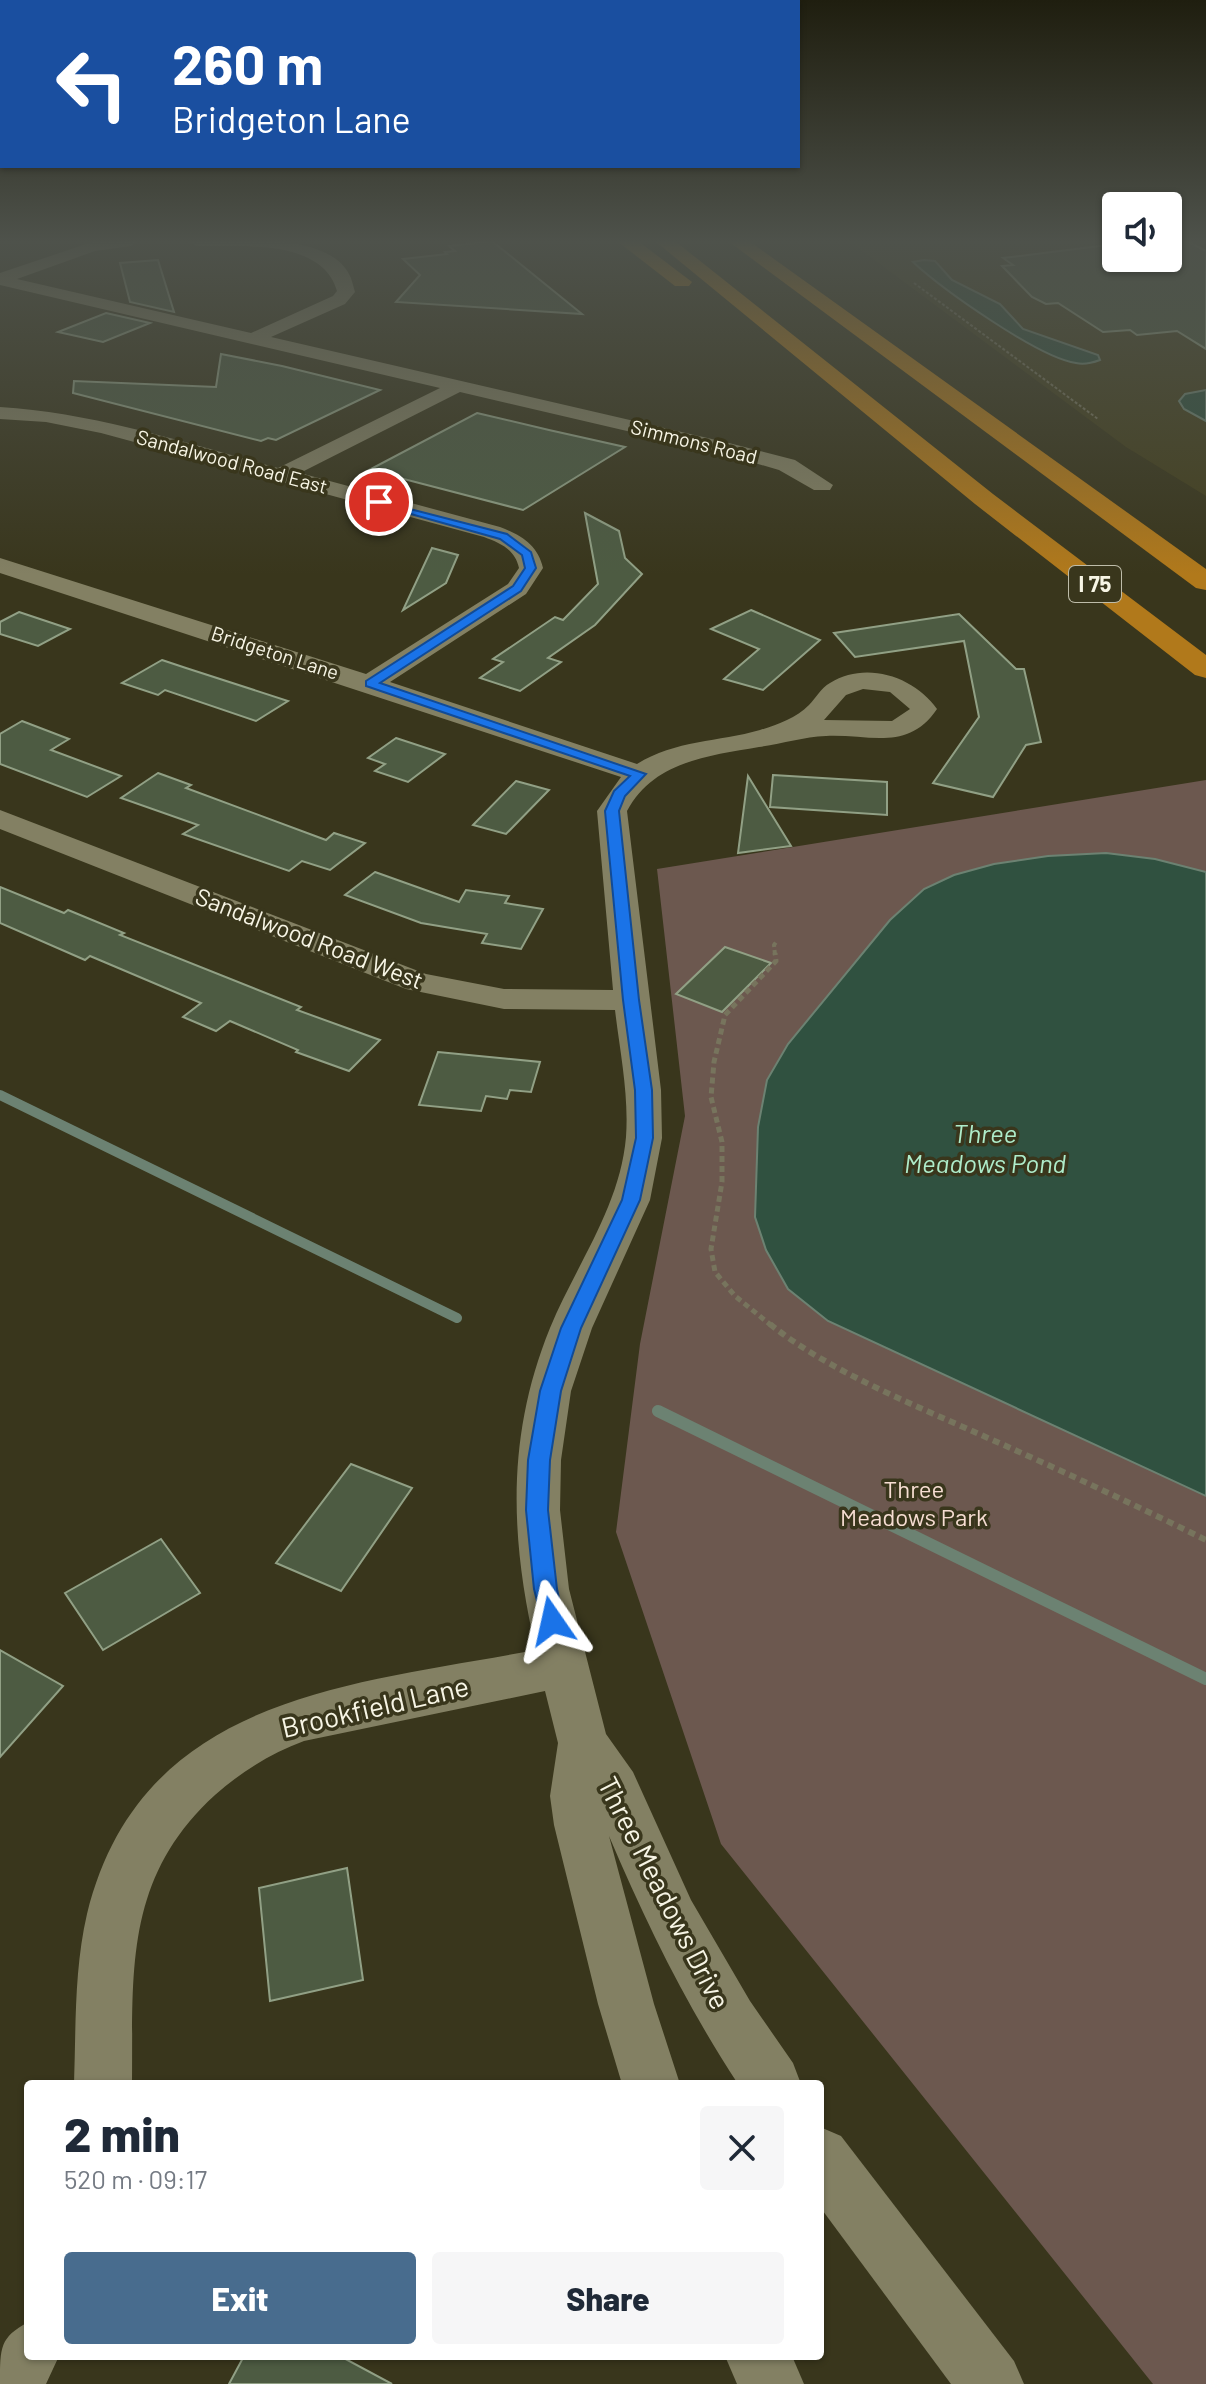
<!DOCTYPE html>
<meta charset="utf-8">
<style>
:root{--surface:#fff;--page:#f6f6f7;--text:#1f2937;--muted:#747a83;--accent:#486c8e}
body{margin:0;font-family:Barlow,sans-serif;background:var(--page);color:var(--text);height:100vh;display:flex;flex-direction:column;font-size:30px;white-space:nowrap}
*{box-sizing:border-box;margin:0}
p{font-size:26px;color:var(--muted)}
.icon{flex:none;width:44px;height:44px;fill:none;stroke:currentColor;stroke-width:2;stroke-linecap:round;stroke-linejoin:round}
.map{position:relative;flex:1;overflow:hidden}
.details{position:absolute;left:24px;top:2080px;width:800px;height:280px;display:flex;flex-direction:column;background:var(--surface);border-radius:8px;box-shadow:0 2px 6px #0004}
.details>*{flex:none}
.top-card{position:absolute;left:0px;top:0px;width:800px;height:168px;box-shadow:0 2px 6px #0004;background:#1a4fa0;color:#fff;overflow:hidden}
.fabs{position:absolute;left:1102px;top:192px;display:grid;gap:16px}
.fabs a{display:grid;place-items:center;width:80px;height:80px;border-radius:8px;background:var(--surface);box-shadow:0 2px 6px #0004;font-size:40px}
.pin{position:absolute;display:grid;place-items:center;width:68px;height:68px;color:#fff;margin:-34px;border:4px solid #fff;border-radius:50%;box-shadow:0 2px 8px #0007}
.me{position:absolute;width:88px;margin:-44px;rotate:349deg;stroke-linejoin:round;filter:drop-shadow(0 0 6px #0008)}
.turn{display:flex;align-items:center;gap:28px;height:168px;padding:0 40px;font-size:36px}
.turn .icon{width:104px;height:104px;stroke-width:2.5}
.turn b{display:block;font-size:56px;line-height:68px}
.round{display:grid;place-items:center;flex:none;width:84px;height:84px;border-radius:8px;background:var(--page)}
.summary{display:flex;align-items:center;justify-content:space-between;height:136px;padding:0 40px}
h1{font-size:48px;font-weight:800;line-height:60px}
.action{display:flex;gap:16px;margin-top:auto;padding:16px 40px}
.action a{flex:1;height:92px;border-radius:8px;background:var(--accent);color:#fff;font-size:32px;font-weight:800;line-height:92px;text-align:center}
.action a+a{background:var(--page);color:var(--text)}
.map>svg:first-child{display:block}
.built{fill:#44401e}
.green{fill:#6c584f}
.water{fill:#305140;stroke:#6c8272;stroke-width:2}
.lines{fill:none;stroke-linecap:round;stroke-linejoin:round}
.stream-far1{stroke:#6c8272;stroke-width:10}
.stream{stroke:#6c8272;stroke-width:12}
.building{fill:#4d5b42;stroke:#91a085;stroke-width:2}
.path-far3{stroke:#77745d;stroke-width:2;stroke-dasharray:3 2;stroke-linecap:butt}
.path-far2{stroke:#77745d;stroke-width:4;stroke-dasharray:5 3;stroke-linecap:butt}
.path-far1{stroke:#77745d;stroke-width:5;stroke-dasharray:6 4;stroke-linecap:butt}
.path{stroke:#77745d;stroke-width:6;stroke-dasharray:7 5;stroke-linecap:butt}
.minor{fill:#838063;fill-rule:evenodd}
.highway{fill:#b1791b;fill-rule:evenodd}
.route{fill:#1a73e8;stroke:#114b97;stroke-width:2}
.labels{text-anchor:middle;stroke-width:7;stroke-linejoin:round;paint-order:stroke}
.far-street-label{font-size:20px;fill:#f7f5e5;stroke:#39361c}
.shield{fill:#39361c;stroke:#bebca9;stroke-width:2}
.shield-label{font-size:22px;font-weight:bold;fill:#f7f5e5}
.street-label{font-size:24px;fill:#f7f5e5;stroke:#39361c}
.park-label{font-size:24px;fill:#f6ddd2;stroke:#39361c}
.water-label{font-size:26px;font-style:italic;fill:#aeecca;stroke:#39361c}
.near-street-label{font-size:28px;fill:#f7f5e5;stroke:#39361c}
</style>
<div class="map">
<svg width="1206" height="2384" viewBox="0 0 1206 2384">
<rect width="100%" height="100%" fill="#39361c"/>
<polygon class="built" points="849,241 1116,241 1116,258 1168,258 1168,241 1206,241 1206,496 1126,447"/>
<polygon class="green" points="1206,780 1206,2384 1153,2384 721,1844 616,1532 640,1344 685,1116 657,869"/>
<g class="water">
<path d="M924,260L935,261L952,280L1000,304L1023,329L1098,355L1100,360C1092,363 1084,365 1076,363C1039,358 942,289 913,262Z"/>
<polygon points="1206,390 1206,421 1184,409 1179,401 1185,394"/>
<polygon points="1106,853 1155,859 1206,872 1206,1496 828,1321 788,1289 766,1250 755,1217 758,1127 767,1080 788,1044 890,920 924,889 954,875 994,864 1048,856"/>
</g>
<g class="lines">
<polyline class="stream-far1" points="0,1095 457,1318"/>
<polyline class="stream" points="658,1411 1206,1679"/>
</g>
<g class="building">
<polygon points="492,241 582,314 396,302 420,275 403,259 447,254 445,252 455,251 449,246"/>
<polygon points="1168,241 1187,241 1206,251 1206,349 1177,331 1137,335 1130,330 1103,332 1058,303 1046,304 1032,297 1002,266 1013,265 1003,258 1116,244 1116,258 1168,258"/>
<polygon points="158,260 174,312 130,302 120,263"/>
<polygon points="106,313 150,323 103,342 58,332"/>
<polygon points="221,354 282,366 380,390 276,440 268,438 261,441 73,393 74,381 216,387"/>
<polygon points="477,413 549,430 625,447 523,510 369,470"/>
<polygon points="585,513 619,531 625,558 642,574 595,625 548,658 561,662 520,691 480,678 503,662 493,659 555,617 563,620 598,584"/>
<polygon points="432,548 458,555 446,583 403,610"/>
<polygon points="751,610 820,640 763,690 724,679 759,649 711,629"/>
<polygon points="19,612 70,629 38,646 0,634 0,622"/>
<polygon points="959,614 1016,669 1024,669 1041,742 1026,745 993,797 933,783 979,717 964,641 855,657 834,633"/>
<polygon points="162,660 186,668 288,701 256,721 165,690 158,695 122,683"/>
<polygon points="22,721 69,739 51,750 121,776 87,797 0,764 0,734"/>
<polygon points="396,738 445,754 408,782 375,771 385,764 368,758"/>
<polygon points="158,773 191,785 186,788 326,840 334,833 365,843 330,870 302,861 289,871 183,834 198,825 121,798"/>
<polygon points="773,775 887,782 887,815 770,807"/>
<polygon points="748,776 791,846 738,853"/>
<polygon points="516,781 549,790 506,834 473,825"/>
<polygon points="375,872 459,902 466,890 509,896 505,903 543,909 521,949 482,943 487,934 421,923 345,895"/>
<polygon points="0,887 64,913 68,910 124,933 120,935 301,1007 297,1010 380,1040 349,1071 296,1052 298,1050 230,1021 216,1031 183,1017 201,1003 90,956 85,960 0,923"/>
<polygon points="725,947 771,963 722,1012 676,994"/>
<polygon points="438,1052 540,1062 531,1092 510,1090 507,1099 486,1096 481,1111 419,1105"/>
<polygon points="351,1464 412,1488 341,1591 276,1563"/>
<polygon points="161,1539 200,1593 103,1650 65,1593"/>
<polygon points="0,1650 63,1686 0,1757"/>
<polygon points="347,1868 363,1980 270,2001 259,1888"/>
<polygon points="244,2356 340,2356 392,2384 229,2384"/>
</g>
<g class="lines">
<polyline class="path-far3" points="914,283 1098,419"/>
<polyline class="path-far2" points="775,955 774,945 777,941"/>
<polyline class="path-far1" points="772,1326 735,1296 715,1272 711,1249 722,1182 722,1142 711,1097 714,1062 725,1015 776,961 775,953"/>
<path class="path" d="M770,1324C825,1369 914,1405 979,1434C1056,1468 1131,1503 1206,1540"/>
<g class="minor">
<path d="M139,241L131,246L95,251L17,279L251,333L333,296L337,291C322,238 240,247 196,246L188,241C229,241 326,230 349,274C352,279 353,286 355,292L345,304L271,337L729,443L795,460L833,485L830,490H814L779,470L717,452L460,392L300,473L500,527C521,535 538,545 543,568L526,594L390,682L637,764C675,740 719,742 760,730C777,725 796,718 809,705C816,698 821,688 830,683C866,660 915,677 937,709C908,752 870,734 826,736C803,737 781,744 759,747C708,756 654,761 627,811L661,1090L662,1138L650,1200L592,1328L571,1391L561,1460L560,1510L569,1589L606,1734L633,1772L691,1900L750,2001L793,2063L801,2084H738C685,2003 647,1925 609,1836L654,2004L680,2084H622L598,2004L554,1825L550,1796L558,1743L545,1691L304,1741C271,1753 241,1772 215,1795C124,1878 133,1971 132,2084H74C76,2028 74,1970 87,1914C141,1694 352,1685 536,1650C510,1538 506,1436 550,1328C576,1265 620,1207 626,1137C629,1095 620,1052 615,1010L504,1009L406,989L0,829V810L426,974L504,989L613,990L597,811L621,777L0,573V558L366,674L508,584L519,568C515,549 500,543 484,537L101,433L46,422L0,419V407C95,413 186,443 278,468L440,388L0,285V273L92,242ZM863,689L890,692L910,709L892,721L824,720L846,695Z"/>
<polygon points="820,2127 841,2136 1014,2361 1024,2384 951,2384 820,2207"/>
<path d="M28,2322V2356H59L46,2384H0C0,2346 0,2338 28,2322Z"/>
<polygon points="725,2356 792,2356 804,2384 737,2384"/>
</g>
<g class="highway">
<polygon points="617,241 638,241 692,282 689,286 675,286"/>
<polygon points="655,241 675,241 993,494 1206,655 1206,678 1195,675 975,504"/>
<polygon points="728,241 749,241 1206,569 1206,590 1196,588"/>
</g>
</g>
<linearGradient id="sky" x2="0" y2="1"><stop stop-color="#1f1e0f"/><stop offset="0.42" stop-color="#4e524b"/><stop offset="1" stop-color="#4e524b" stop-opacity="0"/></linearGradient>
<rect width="1206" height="575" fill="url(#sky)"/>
<polygon class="route" points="375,500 507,534 531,552 536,568 521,591 380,683 646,774 625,796 619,811 639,1000 652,1090 653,1138 640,1200 581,1328 561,1391 550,1460 548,1510 557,1589 564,1621 560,1628 552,1631 544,1628 534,1589 526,1510 528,1460 540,1391 561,1328 622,1200 636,1138 635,1090 623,1000 605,811 614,791 630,776 366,686 366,681 513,586 525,568 522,555 500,539 375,504"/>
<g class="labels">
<g class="far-street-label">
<text transform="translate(694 442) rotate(14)" y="7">Simmons Road</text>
<text transform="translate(232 462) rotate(15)" y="7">Sandalwood Road East</text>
<text transform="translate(275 653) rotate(18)" y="7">Bridgeton Lane</text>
</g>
<rect class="shield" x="1069" y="566" width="52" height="36" rx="6"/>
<g class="shield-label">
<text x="1095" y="592">I 75</text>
</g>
<g class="street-label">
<text transform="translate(309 939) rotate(21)" y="8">Sandalwood Road West</text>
</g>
<g class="park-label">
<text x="914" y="1498">Three<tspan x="914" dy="28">Meadows Park</tspan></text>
</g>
<g class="water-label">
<text x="985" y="1143">Three<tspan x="985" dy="30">Meadows Pond</tspan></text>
</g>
<g class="near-street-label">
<text transform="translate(375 1707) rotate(-13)" y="10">Brookfield Lane</text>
<text transform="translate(664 1893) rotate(63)" y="10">Three Meadows Drive</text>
</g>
</g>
</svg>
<div class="fabs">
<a><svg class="icon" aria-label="sound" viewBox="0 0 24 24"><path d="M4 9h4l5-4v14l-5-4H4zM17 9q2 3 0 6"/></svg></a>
</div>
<div class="pin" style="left:379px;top:502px;background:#d93025"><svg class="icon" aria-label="arrive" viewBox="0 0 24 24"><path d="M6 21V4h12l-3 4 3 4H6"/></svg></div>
<svg class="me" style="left:552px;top:1621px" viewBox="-20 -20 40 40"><path d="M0-17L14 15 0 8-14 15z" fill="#1a73e8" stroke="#fff" stroke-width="4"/></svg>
<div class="top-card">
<div class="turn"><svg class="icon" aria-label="left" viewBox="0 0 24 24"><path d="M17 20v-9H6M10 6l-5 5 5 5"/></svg><div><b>260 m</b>Bridgeton Lane</div></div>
</div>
<section class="details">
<div class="summary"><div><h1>2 min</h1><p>520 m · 09:17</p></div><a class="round"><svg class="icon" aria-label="close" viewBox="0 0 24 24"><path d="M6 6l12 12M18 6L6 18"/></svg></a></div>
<div class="action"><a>Exit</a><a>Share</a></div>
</section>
</div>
